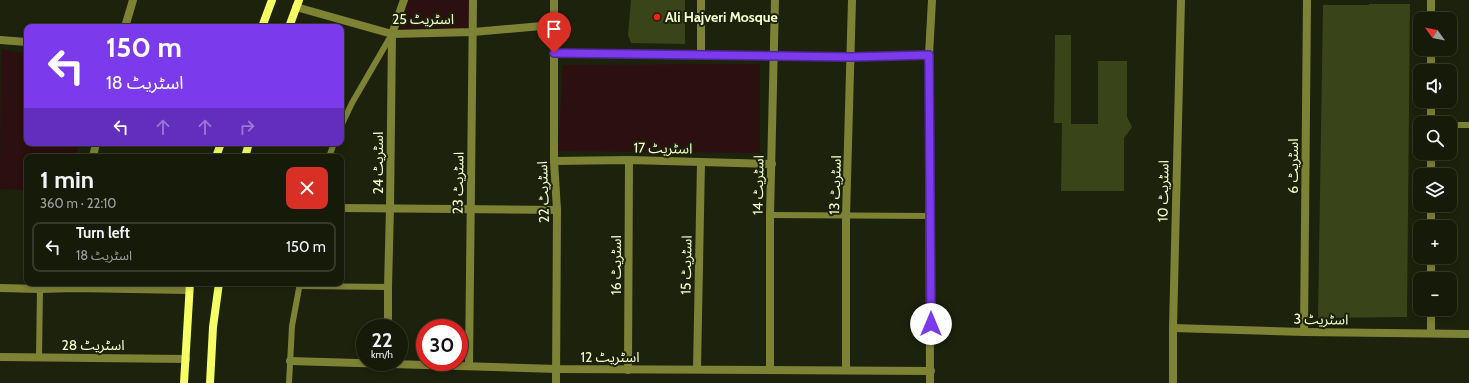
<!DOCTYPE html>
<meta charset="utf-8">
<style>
:root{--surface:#161a09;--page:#1f2312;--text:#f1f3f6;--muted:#9ea19c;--line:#35382a}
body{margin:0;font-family:Cabin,"Noto Sans Arabic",sans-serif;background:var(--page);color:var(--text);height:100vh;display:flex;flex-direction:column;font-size:15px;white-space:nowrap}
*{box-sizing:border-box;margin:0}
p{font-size:13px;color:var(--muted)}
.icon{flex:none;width:22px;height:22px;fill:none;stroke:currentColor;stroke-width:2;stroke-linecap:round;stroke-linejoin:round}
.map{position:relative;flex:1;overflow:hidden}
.side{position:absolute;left:24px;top:154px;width:320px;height:132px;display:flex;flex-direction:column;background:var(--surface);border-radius:8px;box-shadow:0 2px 6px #0003,0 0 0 1px var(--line)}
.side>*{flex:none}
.guide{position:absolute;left:24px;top:24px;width:320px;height:122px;border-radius:8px;box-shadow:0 2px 6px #0003,0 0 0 1px var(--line);background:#7c3aed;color:#fff;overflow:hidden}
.needle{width:26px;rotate:303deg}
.buttons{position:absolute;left:1413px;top:12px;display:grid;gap:8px}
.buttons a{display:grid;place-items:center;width:44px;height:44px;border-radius:8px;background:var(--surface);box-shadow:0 2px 6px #0003,0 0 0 1px var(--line);font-size:20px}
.speed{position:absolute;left:356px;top:319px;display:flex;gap:8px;font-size:20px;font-weight:700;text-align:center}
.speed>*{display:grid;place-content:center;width:52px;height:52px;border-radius:50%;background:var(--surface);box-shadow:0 2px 6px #0003,0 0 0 1px var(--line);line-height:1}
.speed small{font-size:10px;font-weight:400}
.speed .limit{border:6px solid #d22;background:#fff;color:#111}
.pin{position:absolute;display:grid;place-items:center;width:34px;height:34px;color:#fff;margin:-41px -17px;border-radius:50% 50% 50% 0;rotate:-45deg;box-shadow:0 0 4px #0007}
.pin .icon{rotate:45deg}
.me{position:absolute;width:44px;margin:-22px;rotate:0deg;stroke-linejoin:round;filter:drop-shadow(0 0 3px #0008)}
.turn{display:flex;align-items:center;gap:14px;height:84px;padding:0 16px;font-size:18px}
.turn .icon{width:52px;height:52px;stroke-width:2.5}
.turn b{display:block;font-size:28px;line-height:34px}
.lanes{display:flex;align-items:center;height:38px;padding:0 16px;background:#0003;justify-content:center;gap:20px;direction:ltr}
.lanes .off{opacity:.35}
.round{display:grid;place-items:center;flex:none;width:42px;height:42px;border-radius:8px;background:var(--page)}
.headline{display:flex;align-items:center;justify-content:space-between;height:68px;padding:0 16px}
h1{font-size:24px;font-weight:800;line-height:30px}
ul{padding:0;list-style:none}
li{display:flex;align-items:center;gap:12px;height:50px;margin:0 8px 6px;padding:0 8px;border:2px solid var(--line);border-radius:8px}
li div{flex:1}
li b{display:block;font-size:15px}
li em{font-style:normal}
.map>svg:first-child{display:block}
.green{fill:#2c0f0f}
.building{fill:#394418}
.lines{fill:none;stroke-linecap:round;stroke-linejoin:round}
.lane{stroke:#7d8335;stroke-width:6}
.street{stroke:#7d8335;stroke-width:8}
.secondary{stroke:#f5ff64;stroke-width:8}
.route-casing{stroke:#51269a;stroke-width:10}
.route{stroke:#7c3aed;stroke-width:7}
.poi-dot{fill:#f82200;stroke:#1d220c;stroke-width:1.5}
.labels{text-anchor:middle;stroke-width:4;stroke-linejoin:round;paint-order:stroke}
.poi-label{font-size:14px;font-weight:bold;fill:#f7ffcd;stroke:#1d220c;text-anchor:start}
.street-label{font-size:14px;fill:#f7ffcd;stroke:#1d220c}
</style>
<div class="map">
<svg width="1469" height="383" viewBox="0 0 1469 383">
<rect width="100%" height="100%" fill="#1d220c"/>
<g class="green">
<polygon points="406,0 471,0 471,30 396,30"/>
<polygon points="1,49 27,54 27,143 79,143 76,157 27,157 27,190 0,189"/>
<polygon points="760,64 760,153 558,151 563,65"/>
</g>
<g class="building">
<polygon points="631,0 685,0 685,44 631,43 628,35"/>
<polygon points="1369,4 1410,4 1407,317 1318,318 1323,5 1369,5"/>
<polygon points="1055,35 1071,35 1071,124 1098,124 1098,61 1127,61 1127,117 1132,127 1124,138 1124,191 1061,191 1062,123 1054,123"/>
</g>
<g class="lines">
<g class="lane">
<polyline points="1450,125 1469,125"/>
<polyline points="341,126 352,103 392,34"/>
<polyline points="329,157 334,143"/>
<polyline points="770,215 931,216"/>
<polyline points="300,286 388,287"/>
<polyline points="39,358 40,289"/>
<polyline points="289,383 292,326 300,283"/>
</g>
<g class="street">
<polyline points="554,0 554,161 557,210 556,383"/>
<polyline points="701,0 701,55"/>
<polyline points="296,7 392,34 473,32 553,25"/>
<polyline points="1431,19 1431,0"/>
<polyline points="125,27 133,0"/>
<polyline points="0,40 27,42"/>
<polyline points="554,53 851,57 929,55"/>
<polyline points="1431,71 1431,49"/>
<polyline points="1431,123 1431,101"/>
<polyline points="93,157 96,143"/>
<polyline points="554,161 629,160 772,164"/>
<polyline points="1431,175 1431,153"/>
<polyline points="341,208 557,210"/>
<polyline points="1431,227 1431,205"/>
<polyline points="1431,279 1431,257"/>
<polyline points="0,288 40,289 75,288 188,290"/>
<polyline points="388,328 388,287 390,208 392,34 404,0"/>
<polyline points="1173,328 1304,332 1469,334"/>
<polyline points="1304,332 1307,0"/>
<polyline points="1431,333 1431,309"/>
<polyline points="0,357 186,359"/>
<polyline points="290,361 557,369 931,371"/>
<polyline points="469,366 473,0"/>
<polyline points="697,369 701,162"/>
<polyline points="628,370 629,160"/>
<polyline points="770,370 770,215 775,0"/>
<polyline points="846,370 846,216 852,0"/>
<polyline points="930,383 929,55 932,0"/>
<polyline points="1173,383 1173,328 1181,0"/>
</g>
<g class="secondary">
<polyline points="262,27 272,0"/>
<polyline points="289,27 299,0"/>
<polyline points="216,157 221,143"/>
<polyline points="245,157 249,143"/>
<polyline points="184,383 190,283"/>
<polyline points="210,383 213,327 219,283"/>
</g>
</g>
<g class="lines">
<g class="route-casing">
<polyline id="route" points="554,53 851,57 929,55 931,324"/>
</g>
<use href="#route" class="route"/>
</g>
<circle class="poi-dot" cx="657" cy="17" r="4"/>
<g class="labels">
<g class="poi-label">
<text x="665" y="22">Ali Hajveri Mosque</text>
</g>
<g class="street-label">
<text x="423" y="24">اسٹریٹ 25</text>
<text transform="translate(663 148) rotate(1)" y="5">اسٹریٹ 17</text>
<text transform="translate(378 163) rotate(-90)" y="5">اسٹریٹ 24</text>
<text transform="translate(1293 166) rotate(-90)" y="5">اسٹریٹ 6</text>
<text transform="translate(458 183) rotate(-89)" y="5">اسٹریٹ 23</text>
<text transform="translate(758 185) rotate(-89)" y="5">اسٹریٹ 14</text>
<text transform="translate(835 185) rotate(-88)" y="5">اسٹریٹ 13</text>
<text transform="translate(1163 191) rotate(-89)" y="5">اسٹریٹ 10</text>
<text transform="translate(543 192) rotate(-92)" y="5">اسٹریٹ 22</text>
<text transform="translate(616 265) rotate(-90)" y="5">اسٹریٹ 16</text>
<text transform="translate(686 265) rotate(-89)" y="5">اسٹریٹ 15</text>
<text transform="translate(1321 319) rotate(1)" y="5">اسٹریٹ 3</text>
<text x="93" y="350">اسٹریٹ 28</text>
<text x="610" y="362">اسٹریٹ 12</text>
</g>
</g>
</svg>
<div class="buttons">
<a><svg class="needle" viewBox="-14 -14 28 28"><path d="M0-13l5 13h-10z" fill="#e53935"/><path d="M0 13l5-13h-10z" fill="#9ea19c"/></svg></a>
<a><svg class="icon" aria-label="sound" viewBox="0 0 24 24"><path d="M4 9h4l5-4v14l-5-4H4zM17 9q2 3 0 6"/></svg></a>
<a><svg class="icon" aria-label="search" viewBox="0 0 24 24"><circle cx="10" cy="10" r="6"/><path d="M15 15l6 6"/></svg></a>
<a><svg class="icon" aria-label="layers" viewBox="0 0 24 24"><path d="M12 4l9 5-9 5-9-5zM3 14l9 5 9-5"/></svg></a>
<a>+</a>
<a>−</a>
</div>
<div class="speed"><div>22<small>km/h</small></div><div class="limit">30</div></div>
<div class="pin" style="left:554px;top:53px;background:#d93025"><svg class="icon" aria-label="arrive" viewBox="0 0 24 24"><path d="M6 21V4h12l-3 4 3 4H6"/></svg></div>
<svg class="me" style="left:931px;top:324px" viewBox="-20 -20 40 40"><circle r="19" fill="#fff"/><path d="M0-13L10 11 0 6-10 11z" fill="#7c3aed"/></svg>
<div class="guide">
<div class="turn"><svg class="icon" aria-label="left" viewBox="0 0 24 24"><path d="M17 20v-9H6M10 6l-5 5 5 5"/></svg><div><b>150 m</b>اسٹریٹ 18</div></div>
<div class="lanes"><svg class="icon" aria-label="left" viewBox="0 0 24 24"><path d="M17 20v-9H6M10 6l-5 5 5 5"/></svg><svg class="icon off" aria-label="ahead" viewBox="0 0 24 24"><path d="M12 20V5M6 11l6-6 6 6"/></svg><svg class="icon off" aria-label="ahead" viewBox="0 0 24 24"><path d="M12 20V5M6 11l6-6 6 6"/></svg><svg class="icon off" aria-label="right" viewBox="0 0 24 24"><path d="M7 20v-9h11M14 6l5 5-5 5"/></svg></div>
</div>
<section class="side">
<div class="headline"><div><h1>1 min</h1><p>360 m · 22:10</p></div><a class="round" style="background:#d93025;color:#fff"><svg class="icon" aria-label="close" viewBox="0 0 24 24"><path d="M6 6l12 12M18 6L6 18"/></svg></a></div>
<ul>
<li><svg class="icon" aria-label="left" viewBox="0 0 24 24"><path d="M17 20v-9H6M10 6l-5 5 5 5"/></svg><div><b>Turn left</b><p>اسٹریٹ 18</p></div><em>150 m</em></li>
</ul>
</section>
</div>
